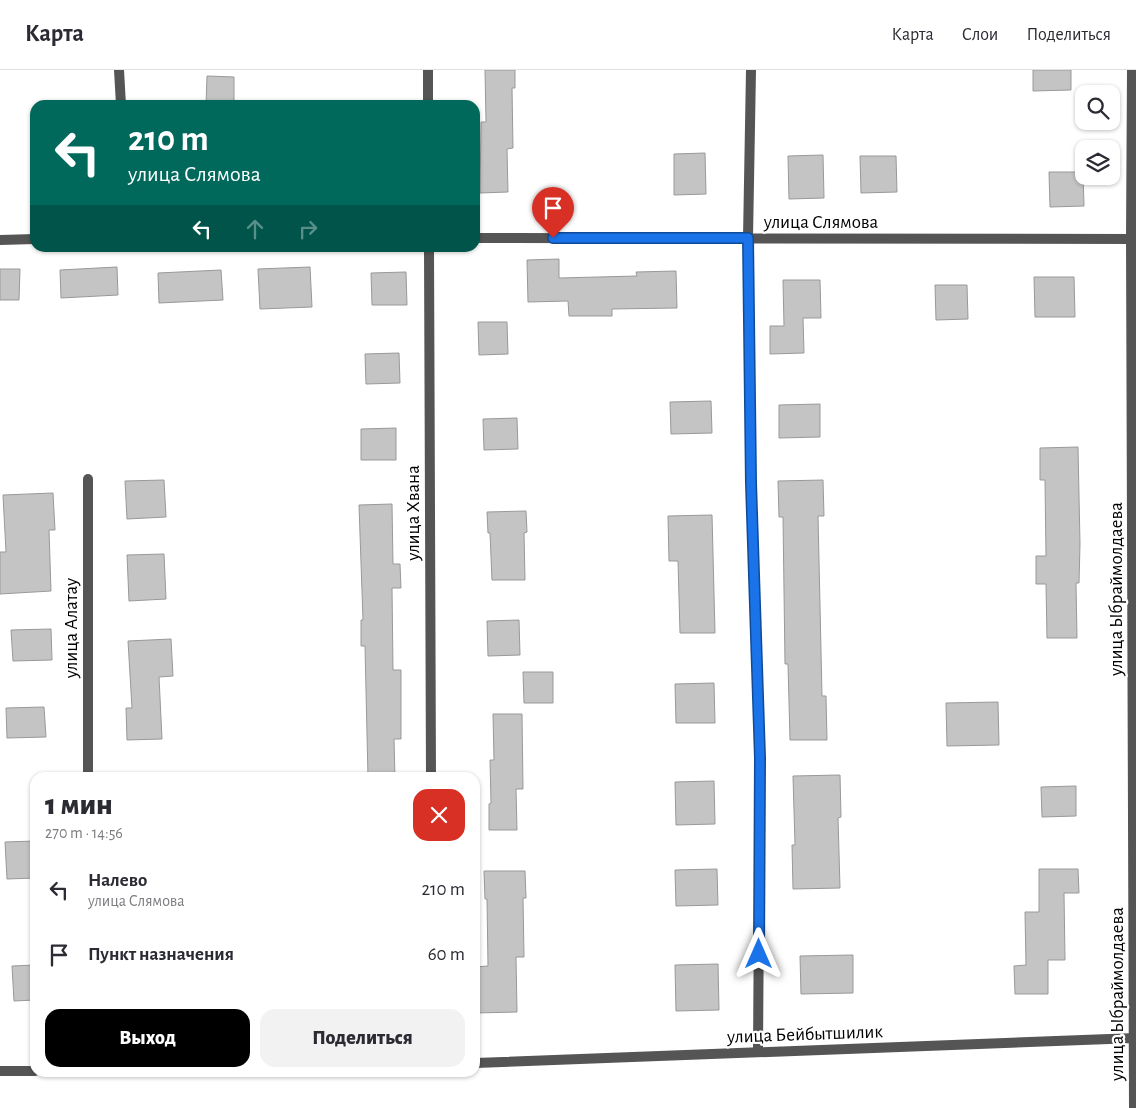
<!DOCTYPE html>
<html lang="ru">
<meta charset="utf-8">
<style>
:root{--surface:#fff;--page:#f2f2f3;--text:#2b2b33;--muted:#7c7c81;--line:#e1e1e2;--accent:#000}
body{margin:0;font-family:"Alegreya Sans",sans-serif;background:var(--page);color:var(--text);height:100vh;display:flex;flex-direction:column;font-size:19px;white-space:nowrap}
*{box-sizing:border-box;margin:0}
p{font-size:16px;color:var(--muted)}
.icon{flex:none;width:28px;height:28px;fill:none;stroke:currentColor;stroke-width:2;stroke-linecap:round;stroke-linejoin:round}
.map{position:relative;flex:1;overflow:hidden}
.side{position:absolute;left:30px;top:702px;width:450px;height:305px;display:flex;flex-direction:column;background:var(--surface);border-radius:15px;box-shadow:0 1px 4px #0004}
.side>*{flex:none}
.banner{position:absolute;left:30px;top:30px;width:450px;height:152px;border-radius:15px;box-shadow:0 1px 4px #0004;background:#00695c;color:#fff;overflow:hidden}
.buttons{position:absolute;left:1075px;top:15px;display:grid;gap:10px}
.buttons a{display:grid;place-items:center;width:45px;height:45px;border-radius:10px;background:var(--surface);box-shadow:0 1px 4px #0004;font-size:25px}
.pin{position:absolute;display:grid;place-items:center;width:42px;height:42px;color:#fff;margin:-51px -21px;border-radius:50% 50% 50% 0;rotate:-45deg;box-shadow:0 0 5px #0007}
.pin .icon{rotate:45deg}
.me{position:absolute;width:55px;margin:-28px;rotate:0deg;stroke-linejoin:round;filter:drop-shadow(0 0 4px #0008)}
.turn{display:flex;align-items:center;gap:18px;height:105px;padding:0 15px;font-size:22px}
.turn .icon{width:65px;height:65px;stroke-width:2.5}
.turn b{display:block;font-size:35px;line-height:42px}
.lanes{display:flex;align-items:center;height:48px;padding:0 15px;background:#0003;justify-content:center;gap:25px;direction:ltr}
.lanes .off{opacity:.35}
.round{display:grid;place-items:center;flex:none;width:52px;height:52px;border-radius:15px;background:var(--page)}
.headline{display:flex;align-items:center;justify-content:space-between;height:85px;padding:0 15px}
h1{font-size:30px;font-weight:800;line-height:38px}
.cta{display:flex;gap:10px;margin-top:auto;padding:10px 15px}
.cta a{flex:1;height:58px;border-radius:15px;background:var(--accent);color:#fff;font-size:20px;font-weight:800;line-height:58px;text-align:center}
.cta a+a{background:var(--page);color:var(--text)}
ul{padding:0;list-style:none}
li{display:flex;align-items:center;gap:15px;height:65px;padding:0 15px}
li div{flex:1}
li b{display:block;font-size:19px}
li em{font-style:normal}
header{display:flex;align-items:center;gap:30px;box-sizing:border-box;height:70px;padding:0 25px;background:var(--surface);border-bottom:1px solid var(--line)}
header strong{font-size:24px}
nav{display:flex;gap:28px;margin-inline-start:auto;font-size:18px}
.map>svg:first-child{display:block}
.building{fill:#c4c4c4;stroke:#999}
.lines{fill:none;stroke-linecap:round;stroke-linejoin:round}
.lane{stroke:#555;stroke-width:10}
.street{stroke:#555;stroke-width:10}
.route-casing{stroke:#114b97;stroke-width:12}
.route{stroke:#1a73e8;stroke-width:9}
.labels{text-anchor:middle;stroke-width:4.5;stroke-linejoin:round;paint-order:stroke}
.street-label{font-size:19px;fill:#000;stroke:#fff}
</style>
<header>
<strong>Карта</strong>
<nav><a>Карта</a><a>Слои</a><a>Поделиться</a></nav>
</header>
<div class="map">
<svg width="1136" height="1038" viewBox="0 0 1136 1038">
<rect width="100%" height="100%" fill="#fff"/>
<g class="building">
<polygon points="485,0 515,0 515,18 512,18 513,78 507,79 508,122 480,123 481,52 486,52"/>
<polygon points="1033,0 1071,0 1071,20 1033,21"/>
<polygon points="207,6 234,7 234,35 206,35"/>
<polygon points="705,83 706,124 674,125 674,84"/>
<polygon points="823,85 824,128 789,129 788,86"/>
<polygon points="860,86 896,86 897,122 861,123"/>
<polygon points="1049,102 1083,102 1084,136 1050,137"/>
<polygon points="559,189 559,208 637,206 636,202 676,201 677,238 612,239 612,246 569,246 568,231 528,232 527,190"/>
<polygon points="117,197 118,225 61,228 60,200"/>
<polygon points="310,197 312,237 260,239 258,199"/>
<polygon points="0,199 20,199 19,230 0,230"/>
<polygon points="221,200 223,230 159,233 158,203"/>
<polygon points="406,202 407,235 372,235 371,203"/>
<polygon points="1034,207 1074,207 1075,247 1035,247"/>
<polygon points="783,210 820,210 821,248 803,248 804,283 770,284 770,256 784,256"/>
<polygon points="935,215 967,215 968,249 936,250"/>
<polygon points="478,252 507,252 508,284 479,285"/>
<polygon points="399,283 400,313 366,314 365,284"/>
<polygon points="711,331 712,363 671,364 670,332"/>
<polygon points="820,334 820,367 779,368 779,335"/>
<polygon points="517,348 518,379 484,380 483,349"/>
<polygon points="396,358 396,390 361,390 361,359"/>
<polygon points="1078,377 1080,474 1079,513 1076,513 1077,568 1047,568 1046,514 1036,514 1036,486 1046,486 1045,410 1040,410 1040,378"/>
<polygon points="164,410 166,447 127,449 125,411"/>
<polygon points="823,410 824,446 818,446 822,626 826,626 827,670 790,670 788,594 785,594 783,447 779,447 778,411"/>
<polygon points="53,423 55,460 49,460 51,521 0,524 0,482 6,482 3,425"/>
<polygon points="392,434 393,494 400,494 401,518 392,518 393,600 401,600 401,669 394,669 395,708 368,708 365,576 361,576 361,550 363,550 359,435"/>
<polygon points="526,441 527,462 524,463 525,510 492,510 490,463 488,463 487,442"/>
<polygon points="712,445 715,563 680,563 678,491 669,491 668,446"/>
<polygon points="164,484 166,529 129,531 127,485"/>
<polygon points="519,550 520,585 488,586 487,551"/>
<polygon points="51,559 52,590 13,591 11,560"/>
<polygon points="171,569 173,606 159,607 162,669 127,670 126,638 132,638 128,571"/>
<polygon points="523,602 553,602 553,633 524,633"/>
<polygon points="714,613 715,653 676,653 675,614"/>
<polygon points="998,632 999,675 947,676 946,633"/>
<polygon points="44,637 46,667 7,668 6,638"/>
<polygon points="493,644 522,644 523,719 516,719 517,760 489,760 489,734 491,733 490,690 494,690"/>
<polygon points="840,705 841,747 838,748 840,818 793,819 792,775 795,775 793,706"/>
<polygon points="714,711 715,754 676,755 675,712"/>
<polygon points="1076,716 1076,746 1042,747 1041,717"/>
<polygon points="35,771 35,808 7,809 5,772"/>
<polygon points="717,799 718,835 676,836 675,800"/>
<polygon points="1039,799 1078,799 1079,823 1064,823 1065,890 1048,890 1048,924 1015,924 1014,896 1026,895 1025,842 1039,842"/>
<polygon points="484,801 525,801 526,828 523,828 524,887 516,887 517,942 475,943 475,897 488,896 487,829 485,829"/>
<polygon points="853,885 853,923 801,924 800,886"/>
<polygon points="718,894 719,940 676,941 675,895"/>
<polygon points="35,895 35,930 14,931 12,896"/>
</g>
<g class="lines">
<polyline class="lane" points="119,0 121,35"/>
<g class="street">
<polyline points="428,0 428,35"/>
<polyline points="751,0 748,168 751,413 760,688 758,982"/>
<polyline points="1132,0 1131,169 1134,1038"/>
<polyline points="475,168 1136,169"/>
<polyline points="0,170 35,169"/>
<polyline points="429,178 431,708"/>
<polyline points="88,708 88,409"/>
<polyline points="475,993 1136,968"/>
<polyline points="0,1001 35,1001"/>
</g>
</g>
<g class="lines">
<g class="route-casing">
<polyline id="route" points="553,168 748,168 751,413 760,688 759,884"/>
</g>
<use href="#route" class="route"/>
</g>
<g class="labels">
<g class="street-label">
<text x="821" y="158">улица Слямова</text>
<text transform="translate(412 443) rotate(-90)" y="7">улица Хвана</text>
<text transform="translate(1115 519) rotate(-90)" y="7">улица Ыбраймолдаева</text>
<text transform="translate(70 558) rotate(-90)" y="7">улица Алатау</text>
<text transform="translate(1116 924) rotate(-90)" y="7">улица Ыбраймолдаева</text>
<text transform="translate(805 963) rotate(-2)" y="7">улица Бейбытшилик</text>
</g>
</g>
</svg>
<div class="buttons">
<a><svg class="icon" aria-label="search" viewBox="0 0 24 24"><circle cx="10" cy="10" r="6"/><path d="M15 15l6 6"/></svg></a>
<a><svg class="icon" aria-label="layers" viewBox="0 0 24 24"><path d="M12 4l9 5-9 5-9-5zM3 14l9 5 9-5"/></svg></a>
</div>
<div class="pin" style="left:553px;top:168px;background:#d93025"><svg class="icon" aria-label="arrive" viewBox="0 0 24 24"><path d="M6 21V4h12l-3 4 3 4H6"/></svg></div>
<svg class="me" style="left:759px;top:884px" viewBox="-20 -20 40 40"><path d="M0-17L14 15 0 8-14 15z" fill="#1a73e8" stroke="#fff" stroke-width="4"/></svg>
<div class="banner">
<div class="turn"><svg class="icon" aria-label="left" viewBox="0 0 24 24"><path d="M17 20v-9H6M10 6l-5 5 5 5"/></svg><div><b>210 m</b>улица Слямова</div></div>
<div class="lanes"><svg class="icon" aria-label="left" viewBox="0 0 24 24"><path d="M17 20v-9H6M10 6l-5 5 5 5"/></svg><svg class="icon off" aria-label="ahead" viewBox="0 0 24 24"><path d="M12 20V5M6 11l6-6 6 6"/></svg><svg class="icon off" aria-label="right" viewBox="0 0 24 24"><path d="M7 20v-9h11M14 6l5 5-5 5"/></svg></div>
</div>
<section class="side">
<div class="headline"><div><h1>1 мин</h1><p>270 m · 14:56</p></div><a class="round" style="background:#d93025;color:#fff"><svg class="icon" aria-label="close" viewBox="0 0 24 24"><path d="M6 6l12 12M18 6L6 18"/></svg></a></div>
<ul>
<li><svg class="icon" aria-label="left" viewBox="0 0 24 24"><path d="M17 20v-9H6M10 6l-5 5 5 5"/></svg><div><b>Налево</b><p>улица Слямова</p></div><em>210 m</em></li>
<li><svg class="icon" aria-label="arrive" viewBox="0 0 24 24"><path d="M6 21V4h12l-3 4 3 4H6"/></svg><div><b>Пункт назначения</b></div><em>60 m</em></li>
</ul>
<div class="cta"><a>Выход</a><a>Поделиться</a></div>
</section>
</div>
